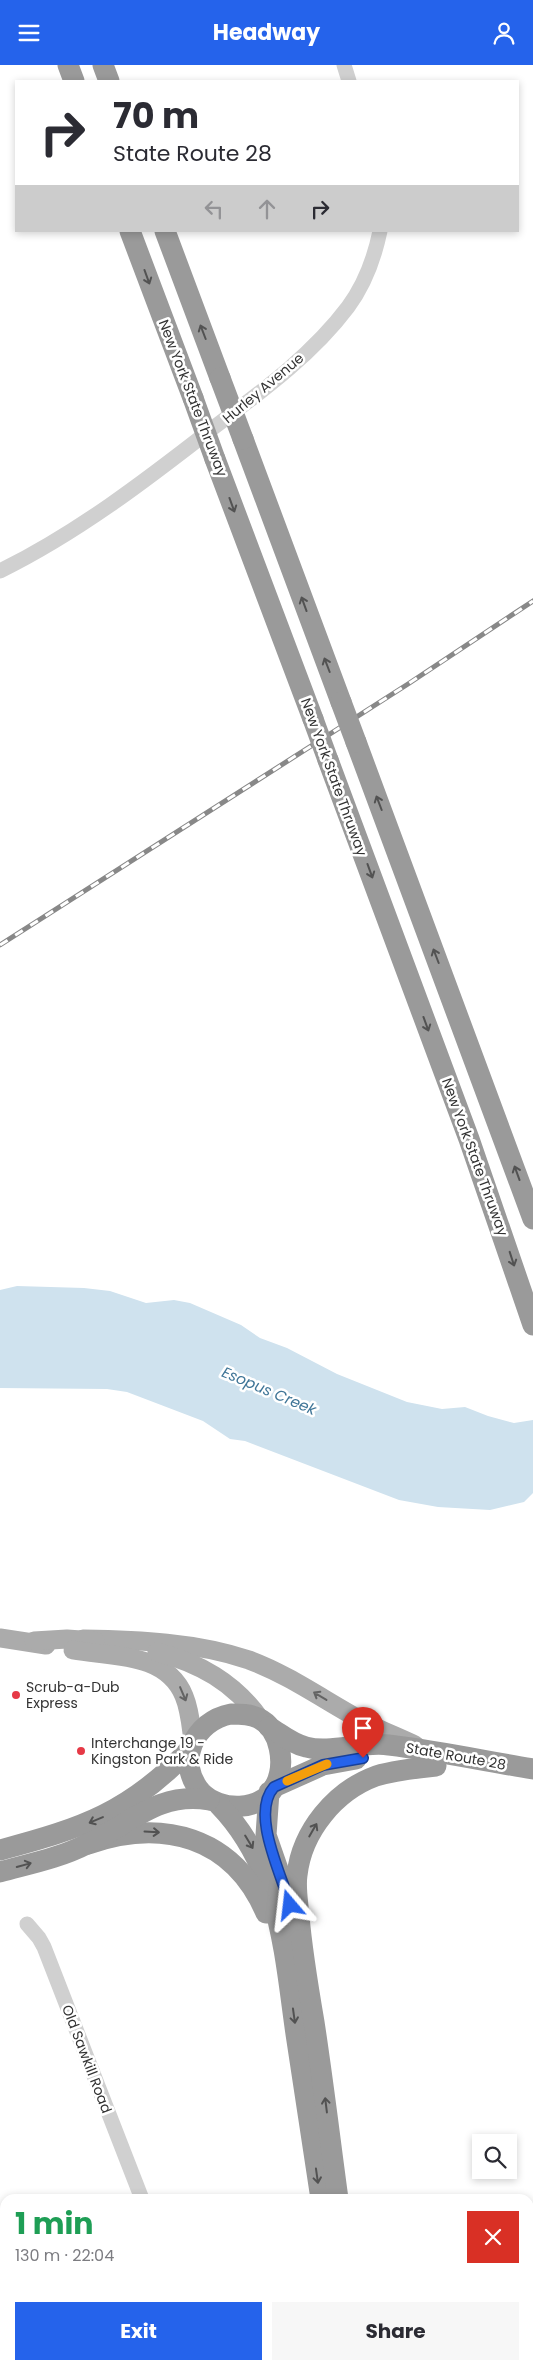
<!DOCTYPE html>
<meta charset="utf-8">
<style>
:root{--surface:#fff;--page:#f7f7f7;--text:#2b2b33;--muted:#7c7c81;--accent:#2563eb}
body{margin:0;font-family:Poppins,sans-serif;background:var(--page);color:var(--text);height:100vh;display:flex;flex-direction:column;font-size:19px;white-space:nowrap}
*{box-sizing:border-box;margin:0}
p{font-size:16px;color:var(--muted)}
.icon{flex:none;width:28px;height:28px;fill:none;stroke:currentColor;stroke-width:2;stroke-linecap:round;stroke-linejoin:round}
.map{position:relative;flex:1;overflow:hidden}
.details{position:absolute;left:0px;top:2129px;width:534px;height:176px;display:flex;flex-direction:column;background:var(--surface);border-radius:15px 15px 0 0;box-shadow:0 2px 8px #0003}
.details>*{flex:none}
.guide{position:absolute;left:15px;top:15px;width:504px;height:152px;border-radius:0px;box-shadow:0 2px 8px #0003;background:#fff;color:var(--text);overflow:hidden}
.controls{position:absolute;left:472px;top:2069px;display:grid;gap:10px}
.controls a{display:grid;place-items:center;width:45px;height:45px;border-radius:0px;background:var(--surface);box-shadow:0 2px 8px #0003;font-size:25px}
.pin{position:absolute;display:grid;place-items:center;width:42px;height:42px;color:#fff;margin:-51px -21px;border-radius:50% 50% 50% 0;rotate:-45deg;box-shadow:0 0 5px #0007}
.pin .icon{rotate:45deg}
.me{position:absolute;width:55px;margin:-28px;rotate:343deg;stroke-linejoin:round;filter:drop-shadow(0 0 4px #0008)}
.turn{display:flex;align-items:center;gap:18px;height:105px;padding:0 15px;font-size:22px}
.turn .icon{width:65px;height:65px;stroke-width:2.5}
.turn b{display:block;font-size:35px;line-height:42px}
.lanes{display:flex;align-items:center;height:48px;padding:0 15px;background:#0003;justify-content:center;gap:25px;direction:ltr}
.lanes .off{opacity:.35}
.round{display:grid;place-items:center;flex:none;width:52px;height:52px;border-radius:0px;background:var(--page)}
.head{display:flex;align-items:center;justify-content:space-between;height:85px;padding:0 15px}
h1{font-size:30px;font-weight:700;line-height:38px;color:#1e9e55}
.action{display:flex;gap:10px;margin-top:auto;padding:10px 15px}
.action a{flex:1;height:58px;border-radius:0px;background:var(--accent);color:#fff;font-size:20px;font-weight:700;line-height:58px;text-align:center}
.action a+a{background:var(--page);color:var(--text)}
header{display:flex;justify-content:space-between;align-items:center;height:65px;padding:0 15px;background:var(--accent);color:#fff;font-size:22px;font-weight:700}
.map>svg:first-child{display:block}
.water{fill:#cfe2ee}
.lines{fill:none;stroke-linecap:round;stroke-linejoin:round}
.minor{stroke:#d0d0d0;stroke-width:15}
.major{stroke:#ababab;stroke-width:19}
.highway{stroke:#9a9a9a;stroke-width:21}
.rail-casing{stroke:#888;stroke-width:5}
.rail{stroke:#fff;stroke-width:3;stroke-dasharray:9;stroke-linecap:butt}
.highway-bridge{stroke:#9a9a9a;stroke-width:21}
.oneway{stroke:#525252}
.oneway2{stroke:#636363}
.route-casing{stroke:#184099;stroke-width:12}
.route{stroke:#2563eb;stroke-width:9}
.slow{stroke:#f59e0b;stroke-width:9}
.poi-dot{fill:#e63946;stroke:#fff;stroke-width:2}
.labels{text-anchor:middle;stroke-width:5;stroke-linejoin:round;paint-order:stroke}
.street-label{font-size:14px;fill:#333;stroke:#fff}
.poi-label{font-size:14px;fill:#333;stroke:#fff;text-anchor:start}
.water-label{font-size:15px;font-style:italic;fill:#3f7597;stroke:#fff}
</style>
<header><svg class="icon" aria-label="menu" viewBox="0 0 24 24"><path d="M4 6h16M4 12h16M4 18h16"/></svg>Headway<svg class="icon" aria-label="person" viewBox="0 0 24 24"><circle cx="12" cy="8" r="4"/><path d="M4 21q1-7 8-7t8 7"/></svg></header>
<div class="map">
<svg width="533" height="2304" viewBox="0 0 533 2304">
<rect width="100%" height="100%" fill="#fff"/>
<polygon class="water" points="17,1221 84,1223 110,1226 146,1238 174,1235 190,1238 241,1260 260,1273 287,1283 337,1309 407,1337 442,1344 465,1342 488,1351 514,1358 533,1355 533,1428 524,1437 490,1445 438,1442 399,1435 245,1376 230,1374 203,1356 127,1327 107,1324 0,1323 0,1225"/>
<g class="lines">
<g class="minor">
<polyline points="344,0 349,16"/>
<path d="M0,506C77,468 145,416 213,363C261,327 312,290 348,242C365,219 374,195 380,166"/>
<polyline points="27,1859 39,1873 44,1882 142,2134"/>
<polyline points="0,2244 5,2250"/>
<polyline points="51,2300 55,2304"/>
<polyline points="206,2300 208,2304"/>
</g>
<g class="major">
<polyline points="0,1573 46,1580"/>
<path d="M83,1574C138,1575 196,1577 249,1595C287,1609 321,1633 357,1653C375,1663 396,1671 415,1680"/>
<polyline points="34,1576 67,1574 95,1576"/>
<path d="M73,1585C111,1592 166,1587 184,1631C190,1645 191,1661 193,1676"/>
<path d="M157,1587C199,1598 234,1617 260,1654"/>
</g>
<g class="highway">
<polyline points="68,0 74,16"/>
<polyline points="103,0 109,16"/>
<polyline points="130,166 193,333"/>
<polyline points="165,166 220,313"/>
<polyline points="243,374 341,637"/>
<polyline points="215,394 313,654"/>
<polyline points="356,677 533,1154"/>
<polyline points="328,695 469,1074 533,1260"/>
<path d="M231,1649C240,1649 250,1649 258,1653C281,1664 286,1700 275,1721C261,1747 220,1747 201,1727C175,1697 194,1656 231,1649Z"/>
<path d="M269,1662C281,1669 292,1679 306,1682C330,1689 362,1676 389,1680C438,1686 485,1696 533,1704"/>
<polyline points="274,1722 323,1700 356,1694"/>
<polyline points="269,1727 266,1770 290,1839"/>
<path d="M219,1740C280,1803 284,1885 296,1969C304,2024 313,2079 321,2134"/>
<path d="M88,1779C162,1753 233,1771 266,1848"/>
<path d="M0,1785C83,1763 130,1747 190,1684"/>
<path d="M0,1807C29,1799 60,1793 87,1779C129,1760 158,1726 209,1735"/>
<path d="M338,2134C330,2075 323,2016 314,1957C308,1922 302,1887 299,1851C298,1838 295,1823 297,1810C302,1766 335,1726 376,1711C396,1705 416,1703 436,1701"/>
<polyline points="360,2300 363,2304"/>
<polyline points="400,2300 405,2304"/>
</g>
<g class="rail-casing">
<polyline id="rail" points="0,880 408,619 533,536"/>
</g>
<use href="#rail" class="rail"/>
<g class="highway-bridge">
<polyline points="220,313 243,374"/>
<polyline points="193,333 215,394"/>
<polyline points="341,637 356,677"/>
<polyline points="313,654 328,695"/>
</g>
</g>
<defs><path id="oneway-shaft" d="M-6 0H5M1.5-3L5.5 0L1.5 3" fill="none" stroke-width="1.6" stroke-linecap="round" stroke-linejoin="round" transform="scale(1.25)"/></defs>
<g class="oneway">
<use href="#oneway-shaft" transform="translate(147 212) rotate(70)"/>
<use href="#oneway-shaft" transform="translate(203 267) rotate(-111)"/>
<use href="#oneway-shaft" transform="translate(232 440) rotate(70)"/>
<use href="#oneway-shaft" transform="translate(304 539) rotate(-110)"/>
<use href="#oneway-shaft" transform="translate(327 600) rotate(-111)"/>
<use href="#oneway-shaft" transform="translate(379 738) rotate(-111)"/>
<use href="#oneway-shaft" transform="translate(370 806) rotate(70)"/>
<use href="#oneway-shaft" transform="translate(436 891) rotate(-111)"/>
<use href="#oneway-shaft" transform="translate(426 959) rotate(70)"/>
<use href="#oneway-shaft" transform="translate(517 1108) rotate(-110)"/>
<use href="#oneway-shaft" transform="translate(512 1194) rotate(72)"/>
<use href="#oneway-shaft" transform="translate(96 1755) rotate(157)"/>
<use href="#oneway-shaft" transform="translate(313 1765) rotate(-60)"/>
<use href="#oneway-shaft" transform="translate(152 1767) rotate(3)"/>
<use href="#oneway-shaft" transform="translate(249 1777) rotate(59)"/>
<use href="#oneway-shaft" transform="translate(24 1800) rotate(-15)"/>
<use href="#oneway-shaft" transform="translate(294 1951) rotate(82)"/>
<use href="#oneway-shaft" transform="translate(326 2040) rotate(-97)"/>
<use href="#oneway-shaft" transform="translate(317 2111) rotate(82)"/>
</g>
<g class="oneway2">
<use href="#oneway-shaft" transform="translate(183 1629) rotate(67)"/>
<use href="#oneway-shaft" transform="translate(320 1631) rotate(-149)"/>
</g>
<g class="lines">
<g class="route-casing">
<path id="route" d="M290,1840C282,1810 250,1749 274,1722L323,1700L363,1693"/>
</g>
<use href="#route" class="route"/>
<polyline class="slow" points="287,1716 327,1699"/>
</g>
<g class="poi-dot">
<circle cx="16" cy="1630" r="5"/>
<circle cx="81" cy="1686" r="5"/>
</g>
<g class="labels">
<g class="street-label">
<text transform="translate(263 323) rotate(-40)" y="5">Hurley Avenue</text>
<text transform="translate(193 333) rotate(69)" y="5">New York State Thruway</text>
<text transform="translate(334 712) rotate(70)" y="5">New York State Thruway</text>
<text transform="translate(475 1092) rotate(70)" y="5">New York State Thruway</text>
<text transform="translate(456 1691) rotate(10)" y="5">State Route 28</text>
<text transform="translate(87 1994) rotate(69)" y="5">Old Sawkill Road</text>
</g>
<g class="poi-label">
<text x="26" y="1627">Scrub-a-Dub<tspan x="26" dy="16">Express</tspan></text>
<text x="91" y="1683">Interchange 19 -<tspan x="91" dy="16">Kingston Park &amp; Ride</tspan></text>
</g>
<g class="water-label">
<text transform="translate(269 1326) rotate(23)" y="5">Esopus Creek</text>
</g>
</g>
</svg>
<div class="controls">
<a><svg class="icon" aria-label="search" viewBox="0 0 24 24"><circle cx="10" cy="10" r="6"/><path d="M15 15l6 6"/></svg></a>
</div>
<div class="pin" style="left:363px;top:1693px;background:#d93025"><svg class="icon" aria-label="arrive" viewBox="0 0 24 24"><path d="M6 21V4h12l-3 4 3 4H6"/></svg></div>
<svg class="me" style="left:290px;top:1840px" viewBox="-20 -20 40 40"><path d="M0-17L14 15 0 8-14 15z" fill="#2563eb" stroke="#fff" stroke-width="4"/></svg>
<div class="guide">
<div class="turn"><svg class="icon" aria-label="right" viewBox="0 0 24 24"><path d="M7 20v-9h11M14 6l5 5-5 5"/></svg><div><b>70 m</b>State Route 28</div></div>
<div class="lanes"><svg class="icon off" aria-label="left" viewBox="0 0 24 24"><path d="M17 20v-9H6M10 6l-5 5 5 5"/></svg><svg class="icon off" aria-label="ahead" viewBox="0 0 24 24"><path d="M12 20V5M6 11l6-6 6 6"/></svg><svg class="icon" aria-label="right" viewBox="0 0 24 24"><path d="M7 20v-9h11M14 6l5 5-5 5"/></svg></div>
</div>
<section class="details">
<div class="head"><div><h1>1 min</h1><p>130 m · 22:04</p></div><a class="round" style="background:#d93025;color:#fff"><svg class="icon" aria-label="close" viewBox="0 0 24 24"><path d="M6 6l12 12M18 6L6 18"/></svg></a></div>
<div class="action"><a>Exit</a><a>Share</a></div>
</section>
</div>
